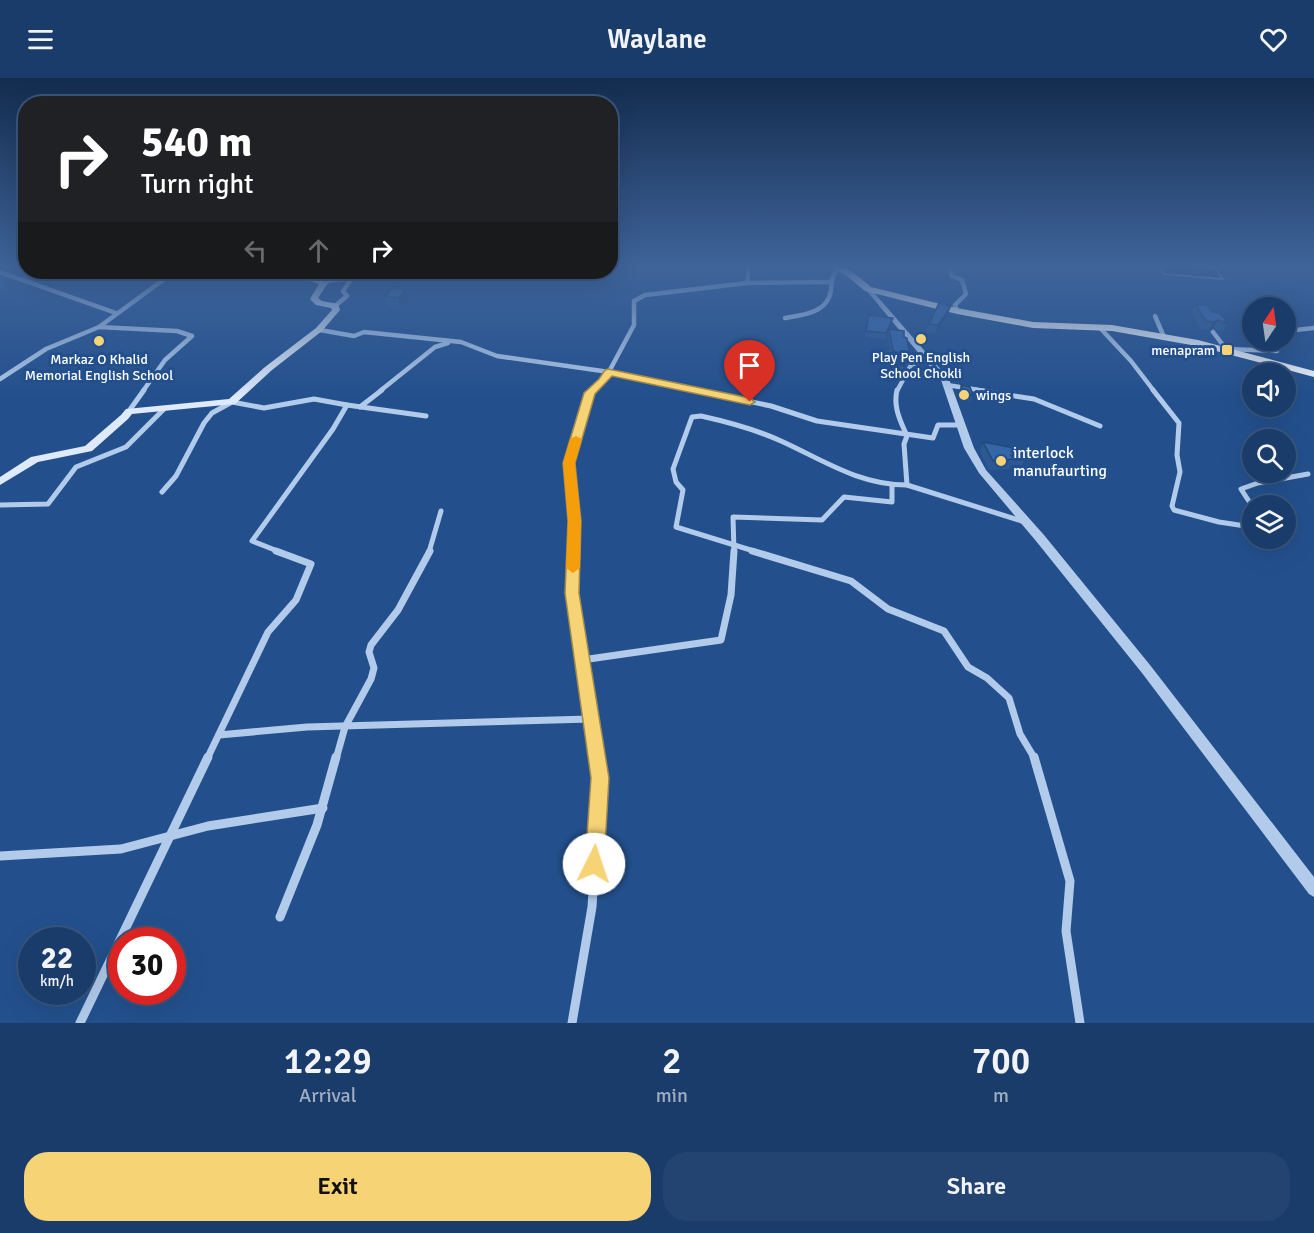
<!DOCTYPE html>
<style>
:root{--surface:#1a3c6a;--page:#234370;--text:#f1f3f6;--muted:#9fadc1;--line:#38567e;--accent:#f6d375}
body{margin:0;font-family:Signika,sans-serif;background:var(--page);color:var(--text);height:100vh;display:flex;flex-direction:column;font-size:22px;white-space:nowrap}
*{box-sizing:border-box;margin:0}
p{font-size:20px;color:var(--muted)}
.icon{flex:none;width:33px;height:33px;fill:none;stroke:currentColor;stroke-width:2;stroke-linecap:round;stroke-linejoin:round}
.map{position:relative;height:945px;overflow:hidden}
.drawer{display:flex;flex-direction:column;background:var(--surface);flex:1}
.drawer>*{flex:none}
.banner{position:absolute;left:18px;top:18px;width:600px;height:183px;border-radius:24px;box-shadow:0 6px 24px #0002,0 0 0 2px var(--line);background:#202124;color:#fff;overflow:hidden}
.needle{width:39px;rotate:13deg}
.fabs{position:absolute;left:1242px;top:219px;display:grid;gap:12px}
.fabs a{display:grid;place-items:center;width:54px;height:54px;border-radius:50%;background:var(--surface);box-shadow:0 6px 24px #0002,0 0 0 2px var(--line);font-size:30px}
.speed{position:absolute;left:18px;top:849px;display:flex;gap:12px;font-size:30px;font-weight:700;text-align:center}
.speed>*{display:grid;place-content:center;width:78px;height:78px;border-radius:50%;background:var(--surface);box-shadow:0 6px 24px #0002,0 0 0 2px var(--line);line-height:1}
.speed small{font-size:15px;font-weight:400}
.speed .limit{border:9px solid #d22;background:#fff;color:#111}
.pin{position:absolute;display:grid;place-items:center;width:51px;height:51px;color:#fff;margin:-62px -26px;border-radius:50% 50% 50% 0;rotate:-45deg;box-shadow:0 0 6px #0007}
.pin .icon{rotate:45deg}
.me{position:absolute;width:66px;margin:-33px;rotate:4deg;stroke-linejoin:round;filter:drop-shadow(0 0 4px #0008)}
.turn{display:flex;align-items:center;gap:21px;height:126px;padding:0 24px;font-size:27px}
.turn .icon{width:78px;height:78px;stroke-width:2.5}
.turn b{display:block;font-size:42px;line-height:51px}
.lanes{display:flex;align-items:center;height:57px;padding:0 24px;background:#0003;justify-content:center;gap:30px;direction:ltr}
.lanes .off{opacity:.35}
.eta{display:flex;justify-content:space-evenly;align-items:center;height:102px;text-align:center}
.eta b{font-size:36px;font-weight:600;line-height:42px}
.button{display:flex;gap:12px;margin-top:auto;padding:12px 24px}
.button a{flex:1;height:69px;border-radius:24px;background:var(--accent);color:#111;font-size:24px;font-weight:600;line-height:69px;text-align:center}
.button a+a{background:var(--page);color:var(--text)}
header{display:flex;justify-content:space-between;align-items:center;height:78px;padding:0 24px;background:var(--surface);font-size:27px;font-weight:600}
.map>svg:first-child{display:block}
.water{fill:#193c6d;stroke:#a6c6ec;stroke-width:1.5}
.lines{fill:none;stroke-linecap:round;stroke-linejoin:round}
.minor-far3{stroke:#b2cbeb;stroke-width:4.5}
.minor-far2{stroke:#b2cbeb;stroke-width:5}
.minor-far1{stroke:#b2cbeb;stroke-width:7}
.minor{stroke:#b2cbeb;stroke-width:9}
.tertiary{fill:#b2cbeb;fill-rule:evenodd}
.secondary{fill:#dee9f9;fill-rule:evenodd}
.primary{fill:#f7faff;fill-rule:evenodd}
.wall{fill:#2c5992}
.shaded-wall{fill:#244877}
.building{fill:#3367aa;stroke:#244877;stroke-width:1.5}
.route{fill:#f6d375;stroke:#a0894c;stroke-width:1.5}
.slow{fill:#f59e0b}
.poi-dot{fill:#f6d375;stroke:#23508d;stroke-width:2}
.labels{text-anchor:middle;stroke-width:6;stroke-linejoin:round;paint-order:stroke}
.far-poi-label{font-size:14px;fill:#fff;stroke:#23508d}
.poi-label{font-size:16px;fill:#fff;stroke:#23508d;text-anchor:start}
</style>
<header><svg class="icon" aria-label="menu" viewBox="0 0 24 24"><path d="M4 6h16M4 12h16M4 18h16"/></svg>Waylane<svg class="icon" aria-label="heart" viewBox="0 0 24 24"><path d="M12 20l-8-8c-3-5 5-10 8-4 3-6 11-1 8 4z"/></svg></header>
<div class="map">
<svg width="1314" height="945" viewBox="0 0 1314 945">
<rect width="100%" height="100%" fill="#23508d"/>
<polygon class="water" points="1158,187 1213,188 1223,201 1164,196"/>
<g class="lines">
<g class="minor-far3">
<polyline points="949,187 952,198 962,202 966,216 955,227 957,233"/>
<polyline points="0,194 116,235"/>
<polyline points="227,200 234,194"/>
<polyline points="324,205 332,202 387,198"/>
<polyline points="747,205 749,187"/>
<polyline points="335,228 347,218 343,213 356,194"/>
<polyline points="1155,238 1164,259"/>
<path d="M785,240C803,237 828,235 831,212C832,203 832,197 838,190"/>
<polyline points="99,249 177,253 192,258 165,282 143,313"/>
<polyline points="1101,251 1131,283 1154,313"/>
<polyline points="320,252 354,258 364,254 461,264 497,278 623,296 702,313"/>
<polyline points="1286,253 1314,250"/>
<polyline points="1213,254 1226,271 1277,273 1268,262"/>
<polyline points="0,301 46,271 99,249 174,194"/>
<polyline points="947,307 985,313"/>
<polyline points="380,313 435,269 448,265"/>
<polyline points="592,313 604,303 634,247 634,223 645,217 747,205 831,204"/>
<polyline points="897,313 911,287 929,280"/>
</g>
<g class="minor-far2">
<polyline points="695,312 771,328 817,343 933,360 938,347 961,347"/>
<path d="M897,312C893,329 900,342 907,358L904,366L907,407"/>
<polyline points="976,312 1034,321 1100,348"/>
<polyline points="1153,312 1179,345 1177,377 1180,394 1172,428 1174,432 1219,444 1252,449"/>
<polyline points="347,327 426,338"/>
<polyline points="360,329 382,312"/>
<polyline points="129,333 144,312"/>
<polyline points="162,414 176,398 204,345 212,335 232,324 264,330 314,321 347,327 333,351 252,463 280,474"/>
<polyline points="0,427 48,426 76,389 126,369 164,331"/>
<polyline points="1252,428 1241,411 1258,405 1308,396"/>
<polyline points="429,474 441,433"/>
<polyline points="573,474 574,443 569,385 590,315 594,312"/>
<polyline points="734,474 733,439 822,442 844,419 892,424 892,408"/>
<path d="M757,474L676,449L683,412L676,404L673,391L692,339L701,338C728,344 755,351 781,363C823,382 859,407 907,407L1025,444"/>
</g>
<g class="minor-far1">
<polyline points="573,473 572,515 597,681"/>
<polyline points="752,473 851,503 888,531 944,553 968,589 987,600 1009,620 1020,656 1035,681"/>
<polyline points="582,582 721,562 731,517 734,473"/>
<polyline points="219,657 307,649 591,641"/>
<polyline points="207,681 268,554 296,522 311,486 276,473"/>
<polyline points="336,681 345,649 371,601 374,590 369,574 371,567 398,532 430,473"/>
</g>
<g class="minor">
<polyline points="1034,679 1070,803 1066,853 1080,945"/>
<polyline points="0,778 121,771 208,748 323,730"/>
<polyline points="280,839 317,747 336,679"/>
<polyline points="80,945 208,679"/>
<polyline points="572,945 592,829 600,700 597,679"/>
</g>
<polygon class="tertiary" points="866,210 870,210 949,301 974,370 986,392 1044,457 1150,587 1314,799 1314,819 1309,816 1142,595 1036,463 979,395 964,370 941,302 866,212"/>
<polygon class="secondary" points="314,194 321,194 316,201 328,205 318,220 322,223 338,226 340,232 322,253 272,292 235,326 132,336 128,341 92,373 38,384 0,407 0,399 31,379 85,368 121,337 126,331 229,321 265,289 316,250 332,232 331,230 316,227 310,221 319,206 307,202"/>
<polygon class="primary" points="827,187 838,187 853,194 871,209 957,230 1033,244 1112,247 1198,262 1314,293 1314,299 1197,268 1112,253 1033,250 957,236 865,213 847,198"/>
</g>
<g class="wall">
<polygon points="385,218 409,221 400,229 387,227"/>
<polygon points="1196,227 1212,234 1228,245 1223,253 1213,250 1209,252 1201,251 1191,235"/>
<polygon points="951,228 948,236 935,256 926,255 929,246"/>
<polygon points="869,237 891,246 885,261 865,259"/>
<polygon points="889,251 904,259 909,273 902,294 896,293 895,280 891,280 888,257"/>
<polygon points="961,307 973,317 971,323 962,322 959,313"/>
<polygon points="983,364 1026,378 1022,388 1011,387 1009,391 989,392 980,374"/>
</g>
<g class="shaded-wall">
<polygon points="406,212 409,221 400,229 398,220"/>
<polygon points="951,228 948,236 935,256 938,247"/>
<polygon points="1218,242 1213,250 1209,252 1214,244"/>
</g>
<g class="building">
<polygon points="393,210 406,212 398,220 385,218"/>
<polygon points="939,225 951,228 938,247 929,246"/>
<polygon points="1196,227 1207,227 1212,234 1220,235 1228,245 1218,242 1214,244 1206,243"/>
<polygon points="869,237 893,240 886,255 866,253"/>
<polygon points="889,251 904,253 904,259 907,260 909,273 904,288 898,286 897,274 893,273"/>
<polygon points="961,307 970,309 973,317 964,316"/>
<polygon points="983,364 1020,371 1026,378 1011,377 1013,381 993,383"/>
</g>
<linearGradient id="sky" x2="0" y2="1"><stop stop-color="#132c4e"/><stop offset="0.59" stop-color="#3f649a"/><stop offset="1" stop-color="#3f649a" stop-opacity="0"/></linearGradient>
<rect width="1314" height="319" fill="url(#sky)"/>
<polygon class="route" points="608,291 750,320 755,324 750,327 612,298 595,316 575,385 581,443 579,515 609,700 604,786 601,793 594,796 587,793 585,786 591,700 565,515 568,443 563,385 584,315 599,301 605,292"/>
<polygon class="slow" points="576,358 582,361 575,385 581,443 580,490 573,495 566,490 568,443 563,385 570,361"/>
<g class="poi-dot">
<circle cx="921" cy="261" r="6"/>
<circle cx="99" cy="263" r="6"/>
<rect x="1221" y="266" width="12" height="12" rx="3"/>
<circle cx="964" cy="317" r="6"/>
<circle cx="1001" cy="383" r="6"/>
</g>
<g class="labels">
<g class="far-poi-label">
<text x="1215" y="277" text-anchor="end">menapram</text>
<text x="921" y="284">Play Pen English<tspan x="921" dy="16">School Chokli</tspan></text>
<text x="99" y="286">Markaz O Khalid<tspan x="99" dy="16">Memorial English School</tspan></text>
<text x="976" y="322" text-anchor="start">wings</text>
</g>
<g class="poi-label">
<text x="1013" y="380">interlock<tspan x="1013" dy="18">manufaurting</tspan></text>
</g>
</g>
</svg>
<div class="fabs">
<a><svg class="needle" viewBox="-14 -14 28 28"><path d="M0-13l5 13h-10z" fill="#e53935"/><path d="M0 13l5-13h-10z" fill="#9fadc1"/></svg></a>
<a><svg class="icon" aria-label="sound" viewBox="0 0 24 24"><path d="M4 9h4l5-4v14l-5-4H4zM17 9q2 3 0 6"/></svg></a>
<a><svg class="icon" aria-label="search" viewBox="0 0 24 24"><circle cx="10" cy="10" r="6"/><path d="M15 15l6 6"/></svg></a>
<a><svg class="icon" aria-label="layers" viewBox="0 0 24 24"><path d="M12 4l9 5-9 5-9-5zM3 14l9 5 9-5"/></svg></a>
</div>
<div class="speed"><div>22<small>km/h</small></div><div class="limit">30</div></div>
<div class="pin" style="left:750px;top:324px;background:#d93025"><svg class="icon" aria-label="arrive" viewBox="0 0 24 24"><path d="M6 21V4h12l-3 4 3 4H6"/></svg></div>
<svg class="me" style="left:594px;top:786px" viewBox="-20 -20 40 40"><circle r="19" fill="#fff"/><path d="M0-13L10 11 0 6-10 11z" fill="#f6d375"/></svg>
<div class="banner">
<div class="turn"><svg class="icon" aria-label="right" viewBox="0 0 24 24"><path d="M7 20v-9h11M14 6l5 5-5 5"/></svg><div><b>540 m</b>Turn right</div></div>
<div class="lanes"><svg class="icon off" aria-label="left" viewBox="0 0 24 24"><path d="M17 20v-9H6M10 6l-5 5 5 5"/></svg><svg class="icon off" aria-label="ahead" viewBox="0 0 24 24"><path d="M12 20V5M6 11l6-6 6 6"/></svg><svg class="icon" aria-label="right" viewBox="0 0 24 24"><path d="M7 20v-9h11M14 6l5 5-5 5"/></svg></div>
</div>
</div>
<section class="drawer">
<div class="eta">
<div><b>12:29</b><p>Arrival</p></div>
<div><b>2</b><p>min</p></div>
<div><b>700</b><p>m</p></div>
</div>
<div class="button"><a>Exit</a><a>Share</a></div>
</section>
